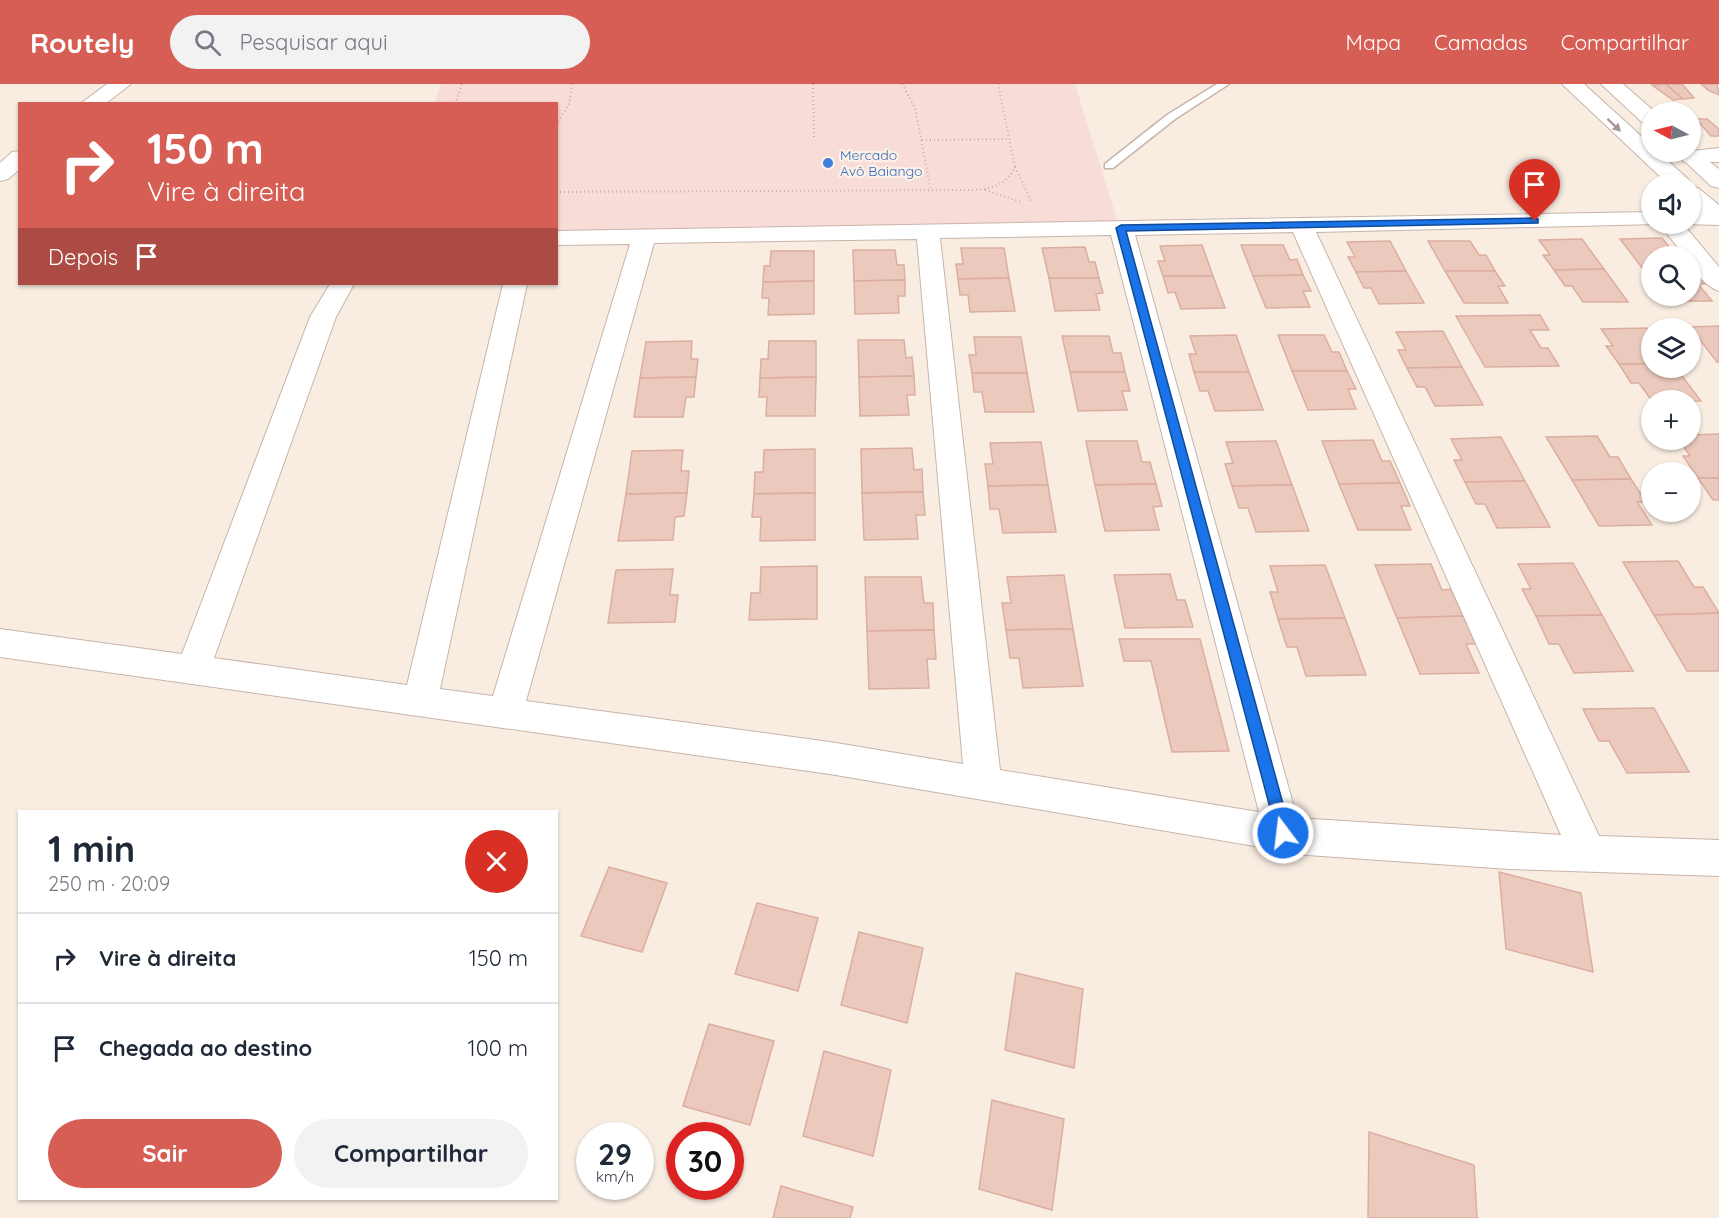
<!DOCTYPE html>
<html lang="pt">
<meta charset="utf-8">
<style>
:root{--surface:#fff;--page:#f2f2f3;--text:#1f2937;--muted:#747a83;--line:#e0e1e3;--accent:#d65e54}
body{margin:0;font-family:Quicksand,sans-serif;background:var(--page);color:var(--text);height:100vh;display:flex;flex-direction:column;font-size:22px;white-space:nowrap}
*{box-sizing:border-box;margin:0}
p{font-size:20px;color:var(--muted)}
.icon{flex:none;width:33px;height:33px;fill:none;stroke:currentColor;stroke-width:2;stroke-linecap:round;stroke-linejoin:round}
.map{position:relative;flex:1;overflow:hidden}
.side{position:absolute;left:18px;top:726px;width:540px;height:390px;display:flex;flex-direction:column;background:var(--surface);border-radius:0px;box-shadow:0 2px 4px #0004}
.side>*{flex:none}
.hud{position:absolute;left:18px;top:18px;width:540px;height:183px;border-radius:0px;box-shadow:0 2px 4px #0004;background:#d65e54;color:#fff;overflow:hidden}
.needle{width:39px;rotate:277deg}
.fabs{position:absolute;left:1641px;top:18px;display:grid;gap:12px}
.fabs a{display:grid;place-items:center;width:60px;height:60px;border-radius:50%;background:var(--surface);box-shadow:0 2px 4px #0004;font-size:30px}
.speed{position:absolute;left:576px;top:1038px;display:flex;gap:12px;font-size:30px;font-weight:700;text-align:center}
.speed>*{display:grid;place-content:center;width:78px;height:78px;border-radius:50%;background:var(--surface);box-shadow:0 2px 4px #0004;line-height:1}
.speed small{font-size:15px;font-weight:400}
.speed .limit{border:9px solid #d22;background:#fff;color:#111}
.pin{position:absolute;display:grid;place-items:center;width:51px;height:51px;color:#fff;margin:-62px -26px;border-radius:50% 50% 50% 0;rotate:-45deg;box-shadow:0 0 6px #0007}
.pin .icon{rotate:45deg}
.me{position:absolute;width:66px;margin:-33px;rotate:345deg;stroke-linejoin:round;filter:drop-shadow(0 0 4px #0008)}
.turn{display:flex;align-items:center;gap:21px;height:126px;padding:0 30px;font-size:27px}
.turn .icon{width:78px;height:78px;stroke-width:2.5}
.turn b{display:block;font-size:42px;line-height:51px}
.then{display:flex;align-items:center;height:57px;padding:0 30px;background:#0003;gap:12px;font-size:22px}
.round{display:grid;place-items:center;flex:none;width:63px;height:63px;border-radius:32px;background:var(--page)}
.head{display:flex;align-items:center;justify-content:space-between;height:102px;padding:0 30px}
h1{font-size:36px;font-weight:700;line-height:45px}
.primary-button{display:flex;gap:12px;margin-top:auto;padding:12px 30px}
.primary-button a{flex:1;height:69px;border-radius:36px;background:var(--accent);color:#fff;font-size:24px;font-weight:700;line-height:69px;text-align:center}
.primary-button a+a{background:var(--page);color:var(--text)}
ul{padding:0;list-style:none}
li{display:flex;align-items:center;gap:18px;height:90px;padding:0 30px;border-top:2px solid var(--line)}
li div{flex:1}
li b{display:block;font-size:22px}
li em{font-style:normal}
header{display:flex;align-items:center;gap:36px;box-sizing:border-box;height:84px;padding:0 30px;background:var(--accent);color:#fff}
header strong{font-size:28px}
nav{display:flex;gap:33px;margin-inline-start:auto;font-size:21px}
.search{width:420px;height:54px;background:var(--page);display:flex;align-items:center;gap:15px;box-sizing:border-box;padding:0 21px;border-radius:33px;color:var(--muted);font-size:22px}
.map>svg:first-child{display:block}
.commercial{fill:#f8dcd7}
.building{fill:#ebc9bd;stroke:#dcae9f;stroke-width:1.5}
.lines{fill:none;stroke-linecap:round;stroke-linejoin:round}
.service-casing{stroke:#c8b4aa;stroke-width:3}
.minor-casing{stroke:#c8b4aa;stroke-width:2}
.tertiary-casing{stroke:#c8b4aa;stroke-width:2}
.path{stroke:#cfaca0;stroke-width:2;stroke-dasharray:1 3;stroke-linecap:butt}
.service{fill:#fff;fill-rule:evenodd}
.minor{fill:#fff;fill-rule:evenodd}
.tertiary{fill:#fff;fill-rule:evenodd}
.oneway{fill:#a79893}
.route{fill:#1a73e8;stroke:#114b97;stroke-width:1.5}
.shop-dot{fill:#3f7fe0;stroke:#fdf1e7;stroke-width:2}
.labels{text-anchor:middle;stroke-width:4.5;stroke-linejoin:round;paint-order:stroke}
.far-shop-label{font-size:14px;fill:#366cbe;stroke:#fdf1e7;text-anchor:start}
</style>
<header>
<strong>Routely</strong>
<div class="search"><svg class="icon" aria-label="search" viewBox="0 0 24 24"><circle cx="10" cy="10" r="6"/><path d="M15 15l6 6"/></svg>Pesquisar aqui</div>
<nav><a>Mapa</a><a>Camadas</a><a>Compartilhar</a></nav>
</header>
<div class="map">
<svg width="1719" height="1134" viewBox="0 0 1719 1134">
<rect width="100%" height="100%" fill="#f9ede2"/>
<polygon class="commercial" points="441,0 1075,0 1118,139 557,151 556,20 434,20"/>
<g class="building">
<polygon points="1666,0 1683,15 1673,16 1652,1"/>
<polygon points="1666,0 1682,0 1694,14 1683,15"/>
<polygon points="1701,0 1717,0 1719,11 1708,6"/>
<polygon points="1696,35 1707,35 1719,45 1719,52 1711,52"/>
<polygon points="1662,154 1674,169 1680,169 1683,172 1652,172 1652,185 1643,185 1620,155"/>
<polygon points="1582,155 1604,185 1554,186 1543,171 1550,171 1539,156"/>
<polygon points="1390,157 1406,187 1356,188 1348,173 1355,173 1347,158"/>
<polygon points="1428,157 1470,157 1479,171 1486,171 1495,187 1445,187"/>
<polygon points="1202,161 1213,192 1163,192 1158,177 1165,177 1160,162"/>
<polygon points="1241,161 1283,161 1290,176 1297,175 1303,191 1253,192"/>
<polygon points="1085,163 1089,178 1095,178 1099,194 1049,194 1042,164"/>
<polygon points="961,164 1004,164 1009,194 958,195 956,180 963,180"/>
<polygon points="853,166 895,166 897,181 904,181 905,196 854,197"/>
<polygon points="771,167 814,167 814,197 763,198 764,182 770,182"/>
<polygon points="1690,184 1705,200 1698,200 1712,217 1667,217 1663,212 1690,212"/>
<polygon points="1604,185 1628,218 1583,218 1572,202 1565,202 1554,186"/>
<polygon points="1406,187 1424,219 1379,220 1371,204 1364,204 1356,188"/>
<polygon points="1445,187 1495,187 1505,202 1498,202 1508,219 1464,219"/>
<polygon points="1303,191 1311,207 1303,207 1310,223 1266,224 1253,192"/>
<polygon points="1163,192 1213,192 1225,224 1181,225 1175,208 1168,209"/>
<polygon points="1009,194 1015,227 970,228 968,211 960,211 958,195"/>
<polygon points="1049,194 1099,194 1103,209 1096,210 1100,226 1055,227"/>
<polygon points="905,196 905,212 898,212 899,229 855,230 854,197"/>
<polygon points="814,197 814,230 768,231 769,214 762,214 763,198"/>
<polygon points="1540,231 1549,246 1530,246 1541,264 1548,264 1559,282 1485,283 1456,232"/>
<polygon points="1719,242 1719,278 1717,278 1690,243"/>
<polygon points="1647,244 1652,250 1652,280 1619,280 1606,262 1613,262 1601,245"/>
<polygon points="1443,247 1462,283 1407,284 1398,266 1406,266 1396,248"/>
<polygon points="1236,251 1249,288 1194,288 1189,270 1196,270 1190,252"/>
<polygon points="1278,251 1324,251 1332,268 1339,268 1347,287 1292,287"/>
<polygon points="1062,252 1109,252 1113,269 1121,269 1125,288 1070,288"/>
<polygon points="974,253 1021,253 1027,289 972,289 969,271 976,271"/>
<polygon points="858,256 904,256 906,274 912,273 914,292 859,293"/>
<polygon points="692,257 691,275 698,275 696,293 640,294 646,258"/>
<polygon points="769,257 816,257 816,293 760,294 761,275 768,275"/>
<polygon points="1619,280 1652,280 1652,284 1676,284 1701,317 1652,317 1639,299 1631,299"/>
<polygon points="1462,283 1483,321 1435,322 1425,303 1417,303 1407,284"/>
<polygon points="1292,287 1347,287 1356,305 1348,305 1356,325 1308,326"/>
<polygon points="1070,288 1125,288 1130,307 1122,307 1127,326 1078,327"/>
<polygon points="1194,288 1249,288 1263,326 1215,327 1208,307 1200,307"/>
<polygon points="972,289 1027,289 1034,328 985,328 982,308 974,308"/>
<polygon points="914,292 915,311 907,311 909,331 860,332 859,293"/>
<polygon points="696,293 694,313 686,313 683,333 634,333 640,294"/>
<polygon points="816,293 815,332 766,332 767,313 759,313 760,294"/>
<polygon points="1719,350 1719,394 1698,394 1683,372 1690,372 1679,356 1690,356 1690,351"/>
<polygon points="1597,352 1610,373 1618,373 1631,395 1572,396 1546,353"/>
<polygon points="1501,353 1525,397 1465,398 1454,376 1462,376 1451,355"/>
<polygon points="1373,356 1382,377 1390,377 1400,399 1339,400 1322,357"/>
<polygon points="1086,357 1137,357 1142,378 1150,378 1156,400 1095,401"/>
<polygon points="1276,357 1292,401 1232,402 1225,380 1233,379 1226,358"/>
<polygon points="1041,358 1048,401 988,402 985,380 993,380 990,359"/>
<polygon points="912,364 914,386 922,385 923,408 862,409 861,365"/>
<polygon points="815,365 815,409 754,410 755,388 763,388 764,366"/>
<polygon points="683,366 681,387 689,387 687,409 626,410 632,367"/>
<polygon points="1698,394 1719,394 1719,416 1713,416"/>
<polygon points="1631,395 1646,418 1637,418 1652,441 1599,442 1572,396"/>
<polygon points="1525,397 1550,443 1497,444 1485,420 1476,420 1465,398"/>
<polygon points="1400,399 1410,422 1401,422 1411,446 1358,446 1339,400"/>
<polygon points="1156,400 1162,422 1153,423 1159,446 1105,447 1095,401"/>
<polygon points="1048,401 1056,448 1003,449 999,425 990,425 988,402"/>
<polygon points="1292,401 1309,447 1256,448 1248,424 1239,424 1232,402"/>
<polygon points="923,408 925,431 916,431 918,455 864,456 862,409"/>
<polygon points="687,409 684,432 675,433 673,456 618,457 626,410"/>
<polygon points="815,409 815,456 760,457 761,433 752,433 754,410"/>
<polygon points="1678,477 1694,503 1703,503 1719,529 1654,531 1623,478"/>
<polygon points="1573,479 1602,531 1536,532 1522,505 1531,505 1518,480"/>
<polygon points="1431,480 1442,506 1451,505 1463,532 1397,534 1375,481"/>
<polygon points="1325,481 1345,534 1278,535 1270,508 1278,508 1270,482"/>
<polygon points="817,482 817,535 749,536 751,509 760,509 761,483"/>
<polygon points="673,485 670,511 678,511 675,538 608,539 616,486"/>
<polygon points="1170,490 1177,516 1185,516 1193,543 1125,544 1114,491"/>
<polygon points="1064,491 1073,545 1006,546 1002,519 1011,519 1007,493"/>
<polygon points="865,493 921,493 924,519 933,519 934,546 867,547"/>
<polygon points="1719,529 1719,587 1687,587 1654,531"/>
<polygon points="1602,531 1633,587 1574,589 1559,560 1549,560 1536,532"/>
<polygon points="1463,532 1476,560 1466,560 1479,589 1420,590 1397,534"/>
<polygon points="1345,534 1366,591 1306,592 1297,563 1287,563 1278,535"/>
<polygon points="1073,545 1083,602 1023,604 1019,574 1010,574 1006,546"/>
<polygon points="934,546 936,575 927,575 929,604 869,605 867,547"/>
<polygon points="1119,555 1200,555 1229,667 1172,668 1151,577 1124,577"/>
<polygon points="1654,624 1689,688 1627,689 1609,657 1599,657 1583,625"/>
<polygon points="609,783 667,799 642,868 581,852"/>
<polygon points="1499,788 1581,809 1593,888 1506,865"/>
<polygon points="757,819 818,834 798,907 735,890"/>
<polygon points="859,848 923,864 907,939 841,921"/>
<polygon points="1016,889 1083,905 1074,984 1005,966"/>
<polygon points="709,940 774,957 750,1041 683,1022"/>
<polygon points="824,967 891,986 873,1072 803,1052"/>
<polygon points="992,1016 1064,1035 1052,1126 979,1105"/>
<polygon points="1369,1048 1474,1081 1477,1134 1368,1134"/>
<polygon points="781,1102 853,1123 850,1134 773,1134"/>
</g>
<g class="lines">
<g class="service-casing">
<polygon id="service" points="1217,0 1229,0 1175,35 1113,84 1105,84 1105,80 1167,31"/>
</g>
<g class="minor-casing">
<g id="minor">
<polygon points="107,0 131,0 105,20 80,20"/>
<polygon points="1719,64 1719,78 1684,78 1681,73 1684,68"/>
<polygon points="20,67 20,85 8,95 0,97 0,79 12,68"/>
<polygon points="1690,127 1719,127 1719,141 1684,140 1690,140"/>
<path d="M1652,128V140H1683L1719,183V207C1707,203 1690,186 1690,172H1685L1659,140L1316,148L1599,752L1719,756V792L1509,785L1307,771L830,690L0,573V545L182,570L310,233L330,200H354L336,233L214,574L407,601L503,200H527L440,605L493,612L630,160L556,161V147ZM1293,148L1561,751L1297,734L1135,151ZM1111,151L1259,728L1000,686L940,154ZM917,155L963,680L830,658L526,617L654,159Z"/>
</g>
</g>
<g class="tertiary-casing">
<g id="tertiary">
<polygon points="1562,0 1584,0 1652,62 1652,68 1658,68 1688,95 1691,100 1690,101 1668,100"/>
<polygon points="1601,0 1623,0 1655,28 1652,28 1652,43 1645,41"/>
<polygon points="1690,63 1719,85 1719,104 1711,102 1675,68 1690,68"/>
<polygon points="1690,102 1698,104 1719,121 1719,140 1711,138 1690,121"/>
</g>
</g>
<g class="path">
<polyline points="813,0 814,53"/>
<polyline points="902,0 915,24 931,107"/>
<polyline points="455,20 462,0"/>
<polyline points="556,41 569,20 572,0"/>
<polyline points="922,56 1009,55"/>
<polyline points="1015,83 1031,117"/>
<polyline points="985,106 1021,118"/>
<path d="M556,108L971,106C991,105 1006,102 1015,83L998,0"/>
</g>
<use href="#service" class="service"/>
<use href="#minor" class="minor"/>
<use href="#tertiary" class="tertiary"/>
</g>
<defs><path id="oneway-solid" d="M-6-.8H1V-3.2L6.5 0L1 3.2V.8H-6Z" transform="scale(1.5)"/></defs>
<use class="oneway" href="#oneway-solid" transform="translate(1614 41) rotate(43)"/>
<polygon class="route" points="1535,134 1538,135 1538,139 1126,147 1291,749 1289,754 1283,756 1278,754 1116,144 1121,141"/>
<circle class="shop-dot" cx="828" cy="79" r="6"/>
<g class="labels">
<g class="far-shop-label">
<text x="840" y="76">Mercado<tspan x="840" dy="16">Avô Baiango</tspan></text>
</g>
</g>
</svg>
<div class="fabs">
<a><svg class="needle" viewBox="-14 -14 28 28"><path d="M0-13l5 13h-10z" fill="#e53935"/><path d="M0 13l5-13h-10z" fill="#747a83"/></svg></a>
<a><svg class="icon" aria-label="sound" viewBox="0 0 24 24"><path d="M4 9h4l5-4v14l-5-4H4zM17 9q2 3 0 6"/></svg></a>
<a><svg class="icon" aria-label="search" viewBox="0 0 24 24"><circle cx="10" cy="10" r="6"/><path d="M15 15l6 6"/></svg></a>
<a><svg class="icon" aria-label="layers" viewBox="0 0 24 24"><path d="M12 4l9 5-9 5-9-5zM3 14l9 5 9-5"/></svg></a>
<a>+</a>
<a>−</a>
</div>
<div class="speed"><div>29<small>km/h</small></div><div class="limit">30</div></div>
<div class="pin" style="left:1535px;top:137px;background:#d93025"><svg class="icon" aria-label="arrive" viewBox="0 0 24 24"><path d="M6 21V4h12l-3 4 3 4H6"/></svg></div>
<svg class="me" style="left:1283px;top:749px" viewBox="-20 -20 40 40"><circle r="17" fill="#1a73e8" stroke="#fff" stroke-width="3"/><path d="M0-11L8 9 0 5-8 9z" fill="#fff"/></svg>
<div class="hud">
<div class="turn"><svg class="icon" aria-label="right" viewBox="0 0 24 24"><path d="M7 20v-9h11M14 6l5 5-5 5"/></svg><div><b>150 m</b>Vire à direita</div></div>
<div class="then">Depois<svg class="icon" aria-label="arrive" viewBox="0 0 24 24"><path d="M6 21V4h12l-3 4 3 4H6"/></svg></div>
</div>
<section class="side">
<div class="head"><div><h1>1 min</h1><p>250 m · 20:09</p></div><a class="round" style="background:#d93025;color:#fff"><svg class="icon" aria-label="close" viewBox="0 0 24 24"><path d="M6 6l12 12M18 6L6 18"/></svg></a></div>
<ul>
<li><svg class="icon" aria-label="right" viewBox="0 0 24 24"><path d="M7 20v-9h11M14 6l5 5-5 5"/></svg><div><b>Vire à direita</b></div><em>150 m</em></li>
<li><svg class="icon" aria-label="arrive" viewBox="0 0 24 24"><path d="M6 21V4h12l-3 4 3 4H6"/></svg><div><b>Chegada ao destino</b></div><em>100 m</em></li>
</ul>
<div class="primary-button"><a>Sair</a><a>Compartilhar</a></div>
</section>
</div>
